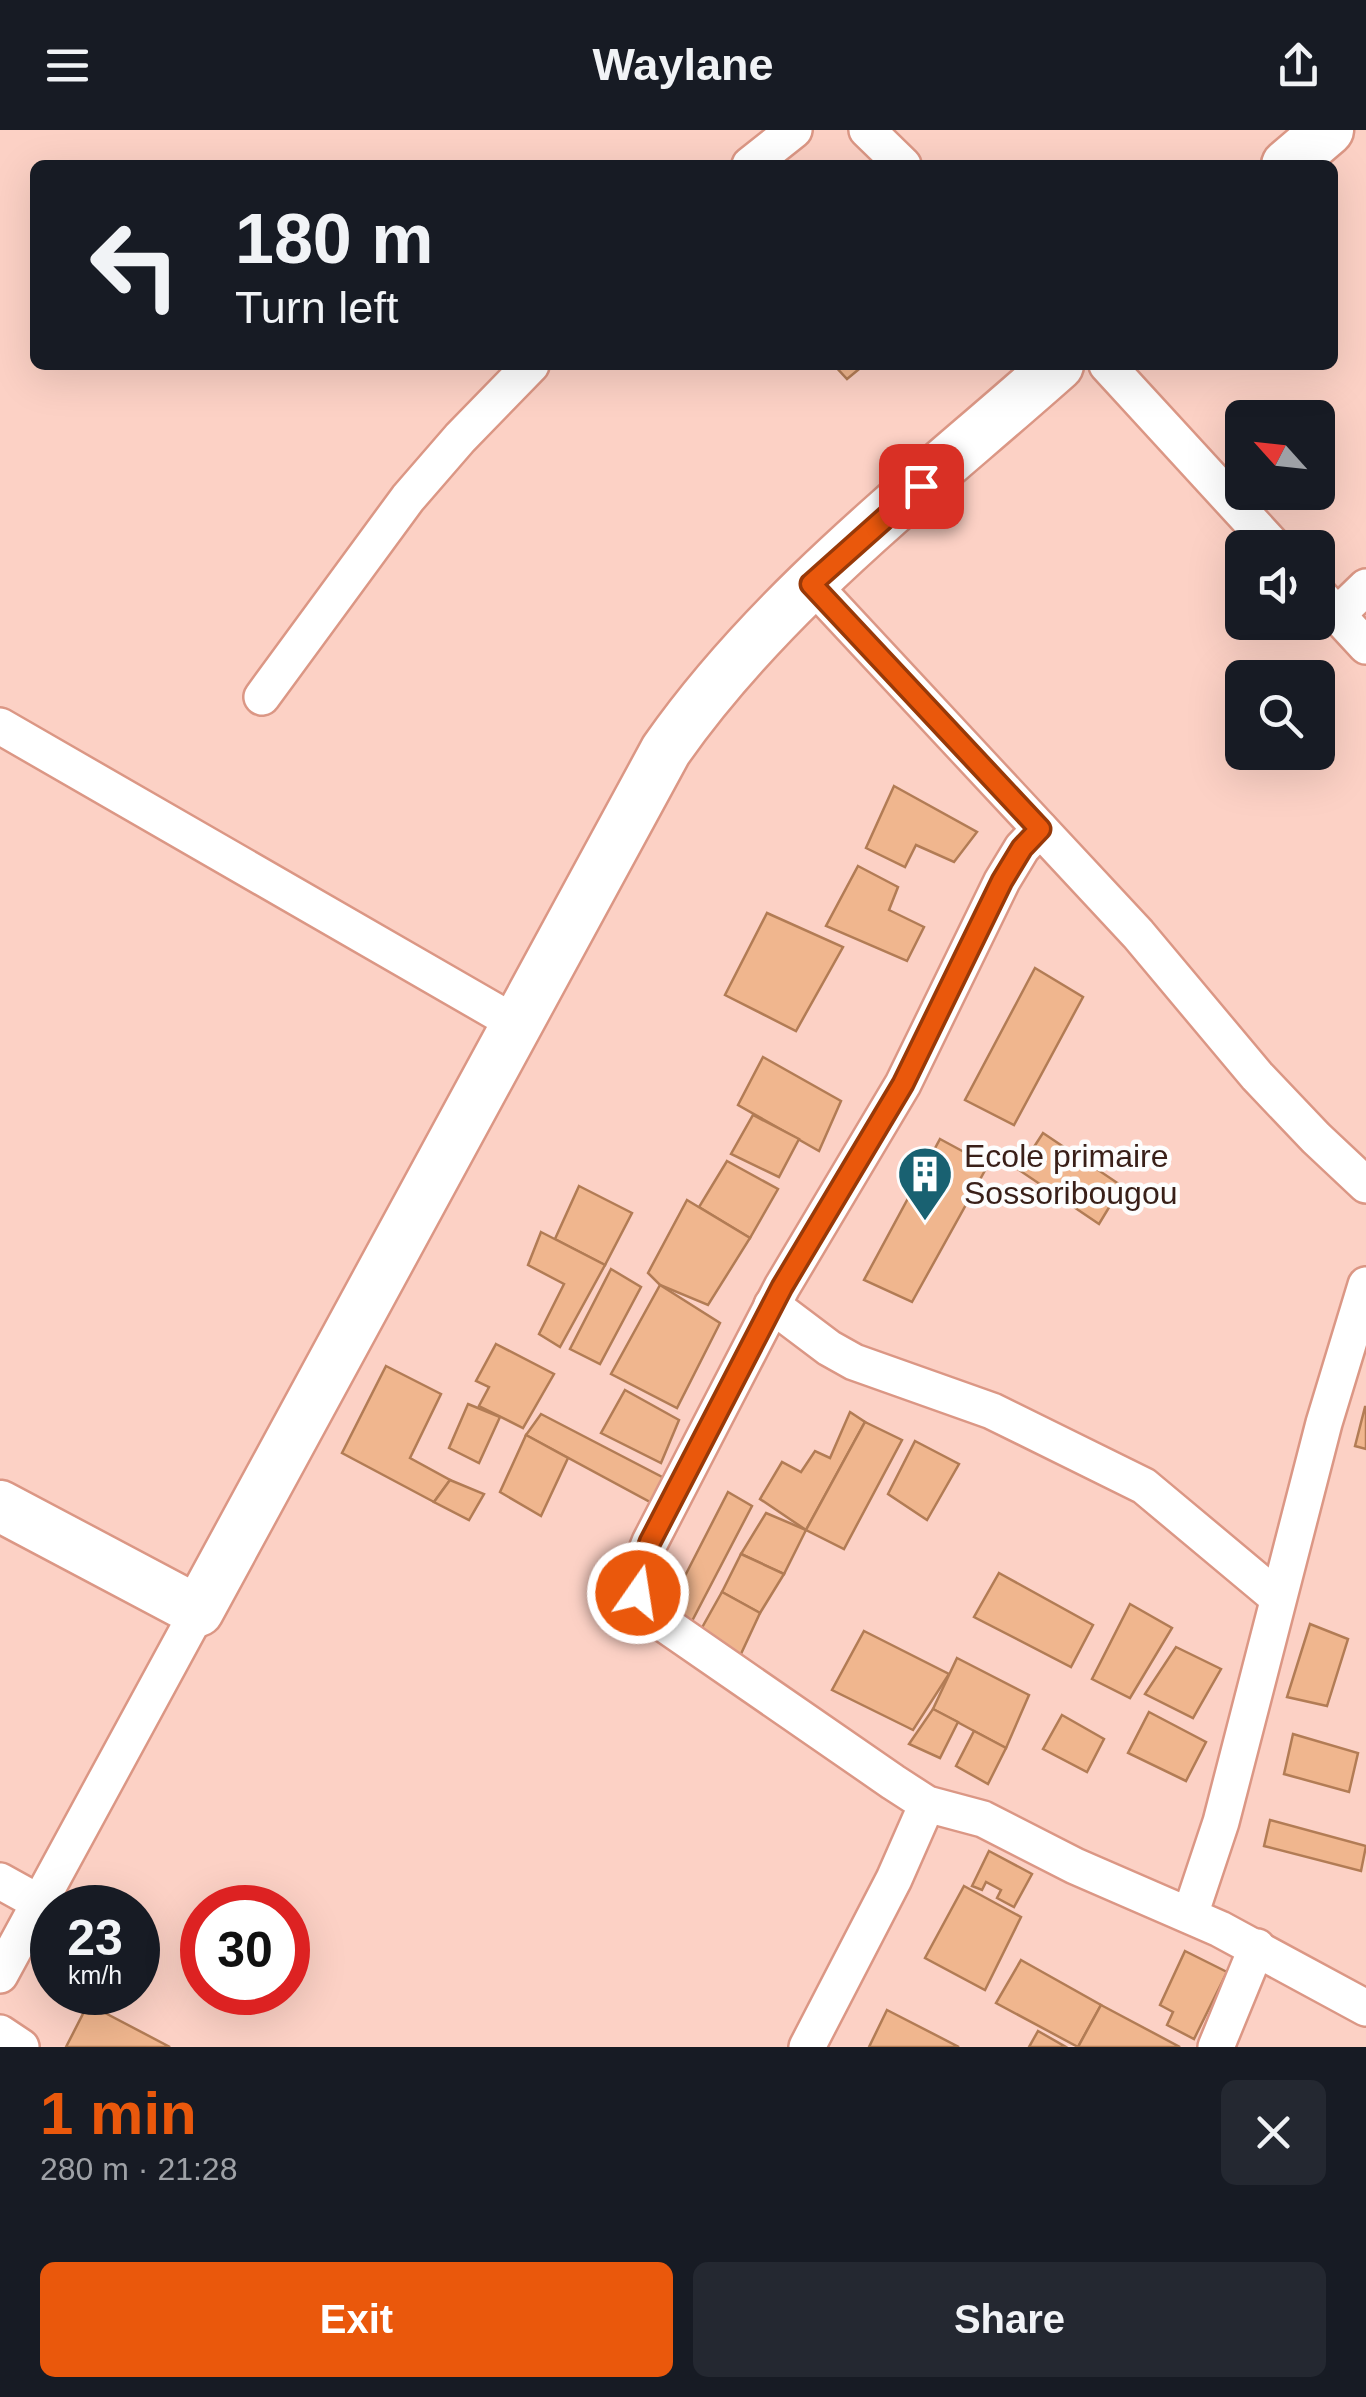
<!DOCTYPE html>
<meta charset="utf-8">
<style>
:root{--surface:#171b24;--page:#242831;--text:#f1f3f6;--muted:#9ea1a6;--accent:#ea580c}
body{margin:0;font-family:Arial,sans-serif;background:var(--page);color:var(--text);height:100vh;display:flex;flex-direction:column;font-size:38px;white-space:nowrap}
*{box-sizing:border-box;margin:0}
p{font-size:32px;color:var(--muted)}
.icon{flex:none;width:55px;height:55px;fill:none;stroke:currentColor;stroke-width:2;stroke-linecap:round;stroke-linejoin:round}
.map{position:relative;height:1917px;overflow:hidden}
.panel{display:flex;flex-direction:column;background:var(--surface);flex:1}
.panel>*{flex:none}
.banner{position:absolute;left:30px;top:30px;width:1308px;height:210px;border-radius:15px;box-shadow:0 10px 40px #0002;background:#171b24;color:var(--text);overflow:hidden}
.needle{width:65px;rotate:297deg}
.controls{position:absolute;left:1225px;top:270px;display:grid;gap:20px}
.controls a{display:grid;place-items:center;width:110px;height:110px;border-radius:15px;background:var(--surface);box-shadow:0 10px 40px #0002;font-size:50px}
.speed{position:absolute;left:30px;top:1755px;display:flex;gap:20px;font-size:50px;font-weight:700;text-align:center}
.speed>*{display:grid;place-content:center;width:130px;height:130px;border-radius:50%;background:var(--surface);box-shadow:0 10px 40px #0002;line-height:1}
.speed small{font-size:25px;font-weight:400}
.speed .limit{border:15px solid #d22;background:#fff;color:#111}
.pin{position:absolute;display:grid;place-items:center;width:85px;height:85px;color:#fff;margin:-42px;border-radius:20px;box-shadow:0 5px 15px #0006}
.me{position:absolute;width:110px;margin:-55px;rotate:13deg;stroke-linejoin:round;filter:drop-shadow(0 0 8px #0008)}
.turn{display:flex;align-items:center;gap:35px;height:210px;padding:0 40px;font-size:45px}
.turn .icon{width:130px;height:130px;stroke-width:2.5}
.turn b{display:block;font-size:70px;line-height:85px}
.round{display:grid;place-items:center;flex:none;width:105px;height:105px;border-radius:15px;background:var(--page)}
.head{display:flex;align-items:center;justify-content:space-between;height:170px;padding:0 40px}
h1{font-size:60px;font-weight:700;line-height:75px;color:var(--accent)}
.action{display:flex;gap:20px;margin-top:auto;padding:20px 40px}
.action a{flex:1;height:115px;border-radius:15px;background:var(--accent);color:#fff;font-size:40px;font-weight:700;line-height:115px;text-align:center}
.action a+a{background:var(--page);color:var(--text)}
header{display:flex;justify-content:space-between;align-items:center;height:130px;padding:0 40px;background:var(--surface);font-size:45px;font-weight:700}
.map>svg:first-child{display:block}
.building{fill:#f0b68e;stroke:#b27c55;stroke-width:2.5}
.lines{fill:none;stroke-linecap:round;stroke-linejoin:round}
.street-casing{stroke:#db9785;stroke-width:40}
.secondary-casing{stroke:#db9785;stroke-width:55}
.street{stroke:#fff;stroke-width:35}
.secondary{stroke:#fff;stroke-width:50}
.route-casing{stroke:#983908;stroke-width:25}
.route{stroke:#ea580c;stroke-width:18}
.labels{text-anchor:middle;stroke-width:9;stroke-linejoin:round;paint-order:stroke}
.poi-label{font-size:32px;fill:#391f18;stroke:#fdfdfd;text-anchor:start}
</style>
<header><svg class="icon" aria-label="menu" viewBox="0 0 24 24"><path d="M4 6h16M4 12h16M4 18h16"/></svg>Waylane<svg class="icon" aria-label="share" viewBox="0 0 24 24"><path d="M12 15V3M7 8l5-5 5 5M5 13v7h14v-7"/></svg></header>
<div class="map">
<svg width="1366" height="1917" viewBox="0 0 1366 1917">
<rect width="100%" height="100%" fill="#fcd1c5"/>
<g class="building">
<polygon points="834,235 864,235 847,249"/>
<polygon points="894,656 977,702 954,732 916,715 905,737 866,718"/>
<polygon points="858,736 898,757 889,780 924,797 907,831 826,796"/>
<polygon points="767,783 843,817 796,901 725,865"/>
<polygon points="1035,838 1083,867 1014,995 965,970"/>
<polygon points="763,927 841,971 819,1021 738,975"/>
<polygon points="753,985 799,1009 779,1047 731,1024"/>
<polygon points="1043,1003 1122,1056 1099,1094 1019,1040"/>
<polygon points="940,1009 988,1035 912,1172 864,1150"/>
<polygon points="727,1031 778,1059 750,1108 699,1077"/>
<polygon points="579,1056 632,1083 605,1135 555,1109"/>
<polygon points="687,1070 750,1108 708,1175 660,1155 648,1143"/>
<polygon points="541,1102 605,1135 560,1217 539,1204 564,1154 528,1135"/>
<polygon points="611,1139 641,1157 600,1234 570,1219"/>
<polygon points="660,1155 720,1193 677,1278 611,1244"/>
<polygon points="496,1214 554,1244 523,1298 479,1276 489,1257 476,1251"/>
<polygon points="386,1236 441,1264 410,1328 450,1350 434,1372 342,1323"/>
<polygon points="625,1260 679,1290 661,1333 601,1303"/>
<polygon points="468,1274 500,1287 479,1333 449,1318"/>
<polygon points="1365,1277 1366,1277 1366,1319 1355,1316"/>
<polygon points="850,1282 865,1292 806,1400 760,1369 782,1332 801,1342 815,1321 830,1328"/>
<polygon points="541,1284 666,1349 652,1373 526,1305"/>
<polygon points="865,1292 902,1310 844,1419 806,1400"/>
<polygon points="526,1305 568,1328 541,1386 500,1362"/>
<polygon points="915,1311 959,1334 927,1390 888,1364"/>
<polygon points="450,1350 484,1364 469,1390 434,1372"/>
<polygon points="728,1362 752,1376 691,1493 668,1479"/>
<polygon points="766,1383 806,1400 784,1444 741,1424"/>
<polygon points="741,1424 784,1444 760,1483 722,1462"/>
<polygon points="999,1443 1093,1495 1071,1537 974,1487"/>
<polygon points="722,1462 760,1483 740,1526 699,1503"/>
<polygon points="1130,1474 1172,1498 1130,1568 1092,1549"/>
<polygon points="1310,1494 1348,1509 1327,1576 1287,1567"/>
<polygon points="864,1501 949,1544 913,1600 832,1560"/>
<polygon points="1176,1517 1221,1539 1193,1588 1145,1564"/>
<polygon points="957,1528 1029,1565 1006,1618 933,1579"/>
<polygon points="933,1579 958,1592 940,1628 909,1614"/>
<polygon points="1149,1582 1206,1612 1186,1651 1128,1623"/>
<polygon points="1062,1585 1104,1609 1087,1642 1043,1619"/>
<polygon points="974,1601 1006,1618 988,1654 956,1636"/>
<polygon points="1293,1604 1358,1623 1349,1662 1284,1644"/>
<polygon points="1270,1690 1366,1716 1361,1741 1264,1716"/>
<polygon points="989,1721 1032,1744 1014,1777 997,1768 1001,1760 986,1752 982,1760 972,1756"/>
<polygon points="964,1756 1021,1787 985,1860 925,1828"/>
<polygon points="1185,1821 1227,1842 1194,1909 1167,1895 1173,1882 1160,1875"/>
<polygon points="1021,1830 1101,1875 1078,1917 996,1873"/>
<polygon points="88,1874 170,1917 66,1917"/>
<polygon points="1101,1875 1180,1917 1078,1917"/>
<polygon points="887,1880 959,1917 869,1917"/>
<polygon points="1038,1901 1066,1917 1029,1917"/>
</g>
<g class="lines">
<g class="street-casing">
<g id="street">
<polyline points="867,0 903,35"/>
<polyline points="750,35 794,0"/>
<polyline points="1107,235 1275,418"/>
<polyline points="811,453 1138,804 1257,946 1316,1008 1366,1055"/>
<polyline points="1318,464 1366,516"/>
<polyline points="1337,485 1366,457"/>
<polyline points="262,567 408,368 460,308 531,235"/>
<polyline points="0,596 517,894"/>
<polyline points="1040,699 1022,718 1002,751 903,954 782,1157 650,1412 635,1450 642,1475 650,1484 893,1652 927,1674 983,1689 1075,1736 1220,1799 1366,1878"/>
<polyline points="772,1175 829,1218 854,1232 992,1281 1144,1356 1278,1468"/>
<polyline points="0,1751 38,1772"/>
<polyline points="1190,1785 1221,1692 1324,1293 1366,1155"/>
<polyline points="0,1845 198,1481"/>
<polyline points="0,1903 21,1917"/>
<polyline points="807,1917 894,1749 927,1674"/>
<polyline points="1216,1917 1257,1817"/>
</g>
</g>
<g class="secondary-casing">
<g id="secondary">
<polyline points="1287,35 1328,0"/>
<path d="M0,1376L198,1481L666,620C772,469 922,356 1058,235"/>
</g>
</g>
<use href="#street" class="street"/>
<use href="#secondary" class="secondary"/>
</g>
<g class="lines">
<g class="route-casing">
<polyline id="route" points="638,1463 636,1450 650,1412 782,1157 903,954 1002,751 1022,718 1040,699 811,454 921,356"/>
</g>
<use href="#route" class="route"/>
</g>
<defs>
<g id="building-pin" transform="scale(2.875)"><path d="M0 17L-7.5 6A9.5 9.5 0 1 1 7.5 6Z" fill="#196171" stroke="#fdfdfd"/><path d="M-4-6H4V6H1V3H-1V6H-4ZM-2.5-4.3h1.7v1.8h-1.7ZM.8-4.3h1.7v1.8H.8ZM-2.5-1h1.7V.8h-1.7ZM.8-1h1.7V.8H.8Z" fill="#fff"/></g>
</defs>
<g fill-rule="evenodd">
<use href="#building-pin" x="925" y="1044"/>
</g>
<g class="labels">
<g class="poi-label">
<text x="964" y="1037">Ecole primaire<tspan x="964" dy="37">Sossoribougou</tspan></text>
</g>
</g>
</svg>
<div class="controls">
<a><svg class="needle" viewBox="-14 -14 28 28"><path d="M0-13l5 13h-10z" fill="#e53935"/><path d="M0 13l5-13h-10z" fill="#9ea1a6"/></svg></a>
<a><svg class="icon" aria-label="sound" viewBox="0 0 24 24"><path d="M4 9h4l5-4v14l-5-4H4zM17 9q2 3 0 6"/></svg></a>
<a><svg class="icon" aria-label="search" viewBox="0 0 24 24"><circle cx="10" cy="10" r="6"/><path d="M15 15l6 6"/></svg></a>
</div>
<div class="speed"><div>23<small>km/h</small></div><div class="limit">30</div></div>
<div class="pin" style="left:921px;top:356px;background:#d93025"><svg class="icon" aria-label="arrive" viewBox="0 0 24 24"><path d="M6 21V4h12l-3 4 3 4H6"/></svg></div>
<svg class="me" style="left:638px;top:1463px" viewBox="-20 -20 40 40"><circle r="17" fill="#ea580c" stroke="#fff" stroke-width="3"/><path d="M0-11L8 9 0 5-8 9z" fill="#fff"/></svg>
<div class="banner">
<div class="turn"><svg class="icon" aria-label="left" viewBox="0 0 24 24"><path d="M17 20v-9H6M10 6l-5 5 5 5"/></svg><div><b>180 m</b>Turn left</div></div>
</div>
</div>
<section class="panel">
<div class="head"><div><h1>1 min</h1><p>280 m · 21:28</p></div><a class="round"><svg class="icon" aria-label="close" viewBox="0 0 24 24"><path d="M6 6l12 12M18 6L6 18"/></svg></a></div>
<div class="action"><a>Exit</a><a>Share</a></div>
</section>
